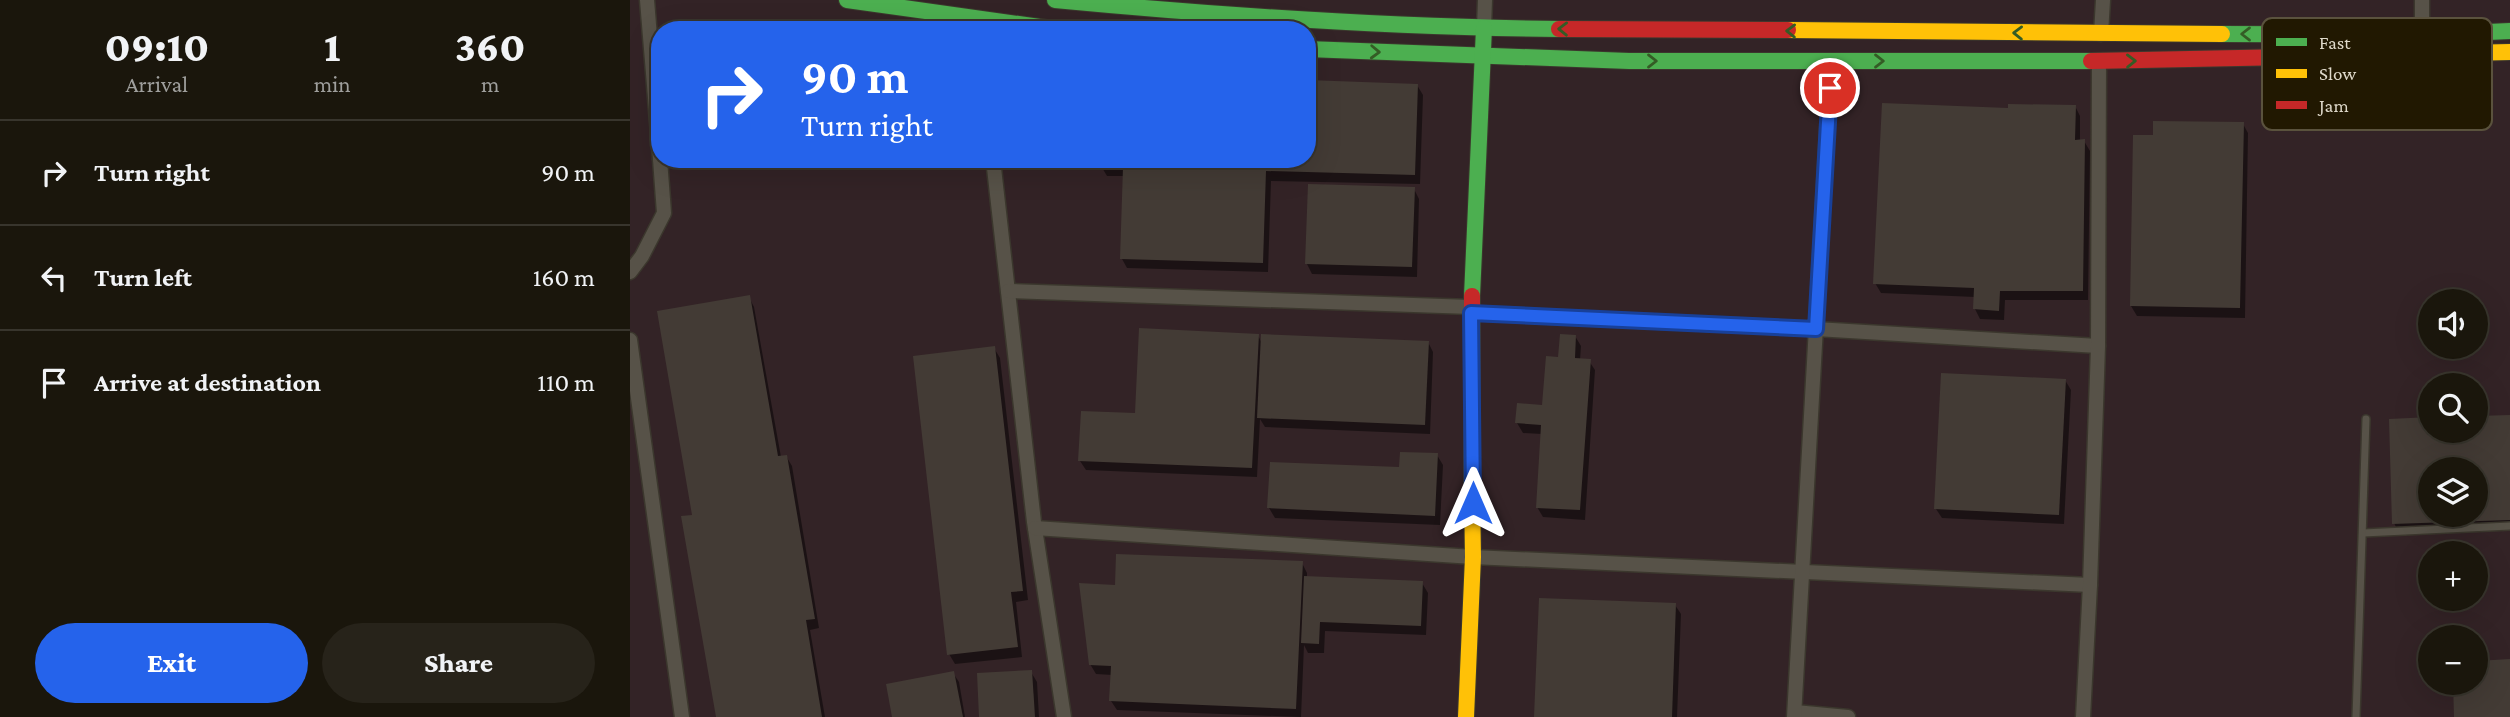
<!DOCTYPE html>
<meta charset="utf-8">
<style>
:root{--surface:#1a160c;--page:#27231a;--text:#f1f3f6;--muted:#9f9f9d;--line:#38352d;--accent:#2563eb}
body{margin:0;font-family:"Crimson Pro",serif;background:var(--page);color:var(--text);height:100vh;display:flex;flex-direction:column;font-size:26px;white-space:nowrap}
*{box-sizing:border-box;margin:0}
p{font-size:23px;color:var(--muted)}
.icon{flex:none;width:38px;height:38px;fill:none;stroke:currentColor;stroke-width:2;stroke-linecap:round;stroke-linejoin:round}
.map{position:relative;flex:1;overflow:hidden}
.side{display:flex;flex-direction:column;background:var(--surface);width:630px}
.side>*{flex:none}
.guide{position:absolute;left:21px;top:21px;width:665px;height:147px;border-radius:28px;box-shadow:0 7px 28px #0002,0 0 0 2px var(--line);background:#2563eb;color:#fff;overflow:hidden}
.buttons{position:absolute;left:1788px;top:289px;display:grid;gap:14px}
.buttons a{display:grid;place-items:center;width:70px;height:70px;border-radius:50%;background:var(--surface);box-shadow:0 7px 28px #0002,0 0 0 2px var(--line);font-size:35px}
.pin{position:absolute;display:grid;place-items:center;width:60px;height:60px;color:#fff;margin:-30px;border:4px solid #fff;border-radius:50%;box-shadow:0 2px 7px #0007}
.me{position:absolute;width:77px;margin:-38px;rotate:0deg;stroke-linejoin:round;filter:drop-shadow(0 0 5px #0008)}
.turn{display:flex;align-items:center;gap:24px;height:147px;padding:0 35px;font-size:32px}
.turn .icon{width:91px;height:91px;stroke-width:2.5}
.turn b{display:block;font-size:49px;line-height:60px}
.eta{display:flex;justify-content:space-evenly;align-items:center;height:119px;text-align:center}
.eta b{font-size:42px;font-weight:800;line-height:49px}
.action{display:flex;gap:14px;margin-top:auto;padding:14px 35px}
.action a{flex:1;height:80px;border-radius:42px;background:var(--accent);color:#fff;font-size:28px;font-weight:800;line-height:80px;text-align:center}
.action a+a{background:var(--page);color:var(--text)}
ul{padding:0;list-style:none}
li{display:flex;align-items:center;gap:21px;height:105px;padding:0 35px;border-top:2px solid var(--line)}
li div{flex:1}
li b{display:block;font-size:26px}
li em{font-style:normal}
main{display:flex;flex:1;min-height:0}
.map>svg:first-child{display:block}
.industrial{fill:#332326;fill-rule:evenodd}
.shadow{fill:#0007;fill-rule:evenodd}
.building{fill:#433b35;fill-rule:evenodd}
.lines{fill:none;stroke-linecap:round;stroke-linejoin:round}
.lane-casing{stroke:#3b372d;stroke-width:10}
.street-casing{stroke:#3b372d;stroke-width:17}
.fast-casing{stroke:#3b372d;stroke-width:18}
.slow-casing{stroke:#3b372d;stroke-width:18}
.jam-casing{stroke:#3b372d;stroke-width:18}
.lane{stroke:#575248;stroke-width:7}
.street{stroke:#575248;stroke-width:14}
.fast{stroke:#4caf50;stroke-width:16}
.slow{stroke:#ffc107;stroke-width:16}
.jam{stroke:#c62828;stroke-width:16}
.oneway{stroke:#345c25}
.route-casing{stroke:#184099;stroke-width:18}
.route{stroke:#2563eb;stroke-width:12}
.key{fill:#211801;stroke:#5a523d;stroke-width:2}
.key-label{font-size:19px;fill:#dfd9ca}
</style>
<main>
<section class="side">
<div class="eta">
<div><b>09:10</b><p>Arrival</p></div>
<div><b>1</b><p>min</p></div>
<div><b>360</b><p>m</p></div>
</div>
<ul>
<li><svg class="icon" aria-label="right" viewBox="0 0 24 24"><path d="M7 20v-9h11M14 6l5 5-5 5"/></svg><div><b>Turn right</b></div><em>90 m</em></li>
<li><svg class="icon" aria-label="left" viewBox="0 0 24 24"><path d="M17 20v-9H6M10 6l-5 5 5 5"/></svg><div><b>Turn left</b></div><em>160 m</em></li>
<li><svg class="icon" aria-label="arrive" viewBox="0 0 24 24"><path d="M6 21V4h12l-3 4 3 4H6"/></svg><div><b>Arrive at destination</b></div><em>110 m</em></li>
</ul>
<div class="action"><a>Exit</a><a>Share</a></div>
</section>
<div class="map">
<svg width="1880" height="717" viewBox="0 0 1880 717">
<rect width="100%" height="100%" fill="#231e10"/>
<path class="industrial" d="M0,0H1880V717H0ZM30,30H677V159H30ZM1801,301H1846V346H1801ZM1801,385H1846V430H1801ZM1801,469H1846V514H1801ZM1801,553H1846V598H1801ZM1801,637H1846V682H1801Z"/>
<g class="shadow">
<polygon points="787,85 793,95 790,184 641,181 638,272 497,268 492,259 494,176 477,176 471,166 677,159"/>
<polygon points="1445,106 1450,116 1450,141 1454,141 1460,151 1458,300 1375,300 1374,320 1350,319 1345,309 1345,297 1251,293 1245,283 1380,110"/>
<polygon points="1613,124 1618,133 1615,318 1507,316 1501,306 1525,137"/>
<polygon points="784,189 789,199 787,277 682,274 677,264"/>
<polygon points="119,297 124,307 151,457 156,456 162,466 189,628 180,630 195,717 88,717 64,516"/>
<polygon points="628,335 632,344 798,342 803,352 800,434 635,427 630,419 627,477 456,470 450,461 507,415"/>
<polygon points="945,336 951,346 950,360 959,361 965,370 955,520 913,517 907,507 912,434 893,433 887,423 914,406 930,359"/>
<polygon points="364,348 370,358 398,600 386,602 392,657 325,664 319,654"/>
<polygon points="1435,380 1441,390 1434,524 1312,518 1306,509"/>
<path d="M1880,417V529L1769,533L1764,523L1801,430H1846ZM1801,469H1846V514H1801Z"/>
<polygon points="807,455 813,465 810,525 645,518 639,508 771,469"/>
<polygon points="672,563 677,573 677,578 792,583 798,593 796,635 695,631 694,653 678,653 674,645 671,717 487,710 481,701 482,675 466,674 460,664 486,587"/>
<polygon points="1045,605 1051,614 1047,717 906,717"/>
<polygon points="401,672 407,682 409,717 351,717"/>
<polygon points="323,673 329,682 335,717 264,717"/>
</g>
<g class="building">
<polygon points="677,80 788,84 785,175 636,171 633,263 490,259 493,167 469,166 470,159 677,159"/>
<polygon points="1252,103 1378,108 1378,104 1446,105 1445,140 1455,139 1453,291 1370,291 1369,311 1343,309 1344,288 1243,284"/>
<polygon points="1523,121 1614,122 1610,308 1500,306 1503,135 1523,135"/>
<polygon points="678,184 785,187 782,267 675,264"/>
<polygon points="120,295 148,456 157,455 185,619 176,620 192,717 86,717 51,516 62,515 27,311"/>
<polygon points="509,328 629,334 622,468 448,461 451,411 505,413"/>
<polygon points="631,334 799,341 795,425 627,418"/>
<polygon points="930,334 946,335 945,358 961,359 950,510 906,508 911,425 885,423 887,403 912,405 916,356 928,357"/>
<polygon points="365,346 393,591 381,592 388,647 317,655 283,356"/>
<polygon points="1311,373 1436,379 1429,515 1304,509"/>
<path d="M1880,415V520L1762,524L1759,419L1801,417V430H1846V416ZM1801,469H1846V514H1801Z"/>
<polygon points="770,452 808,453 805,516 637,508 640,462 769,467"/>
<polygon points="486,554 673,561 666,709 479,701 481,666 459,665 449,583 485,585"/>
<polygon points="674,576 793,581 791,626 690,622 689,644 671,643"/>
<polygon points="909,598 1046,603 1042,717 904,717"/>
<polygon points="1880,659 1880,717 1824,717 1823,682 1846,682 1846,661"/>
<polygon points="402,670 405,717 349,717 347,673"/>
<polygon points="324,671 333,717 262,717 256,684"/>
</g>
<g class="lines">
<g class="lane-casing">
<g id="lane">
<polyline points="1733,533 1880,526"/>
<polyline points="1726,717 1736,419"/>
</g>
</g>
<g class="street-casing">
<g id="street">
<polyline points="17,0 30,159"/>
<polyline points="854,28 855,0"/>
<polyline points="1471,34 1473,0"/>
<polyline points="1792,35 1792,0"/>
<polyline points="363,159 404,522 434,717"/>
<polyline points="0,272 12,256 34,213 30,159"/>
<polyline points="378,291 841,307"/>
<polyline points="841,313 1186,329 1468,346"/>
<polyline points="0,340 52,717"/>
<polyline points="405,528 843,557 1460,585"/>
<polyline points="1165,712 1218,717"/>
<polyline points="1164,717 1201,61"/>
<polyline points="1453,717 1460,585 1468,346 1469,61"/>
</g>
</g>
<g class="fast-casing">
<g id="fast">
<polyline points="217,0 431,30"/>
<path d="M425,0C593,16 760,27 929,29"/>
<polyline points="1592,34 1792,35 1880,31"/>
<polyline points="677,49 999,61 1461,61"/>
<polyline points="842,296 854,28"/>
</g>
</g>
<g class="slow-casing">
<g id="slow">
<polyline points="1158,30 1592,34"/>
<polyline points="1749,55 1880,52"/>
<polyline points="836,717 843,557 842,493"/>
</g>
</g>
<g class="jam-casing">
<g id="jam">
<polyline points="929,29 1158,30"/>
<polyline points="1461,61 1749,55"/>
<polyline points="842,296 842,493"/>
</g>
</g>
<use href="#lane" class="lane"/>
<use href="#street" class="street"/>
<use href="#fast" class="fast"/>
<use href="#slow" class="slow"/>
<use href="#jam" class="jam"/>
</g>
<defs><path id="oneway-chevron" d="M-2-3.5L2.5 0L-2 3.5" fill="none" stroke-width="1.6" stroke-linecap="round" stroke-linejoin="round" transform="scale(1.75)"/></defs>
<g class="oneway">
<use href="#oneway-chevron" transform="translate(933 29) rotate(-179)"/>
<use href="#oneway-chevron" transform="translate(1161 31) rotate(-179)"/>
<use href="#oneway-chevron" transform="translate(1388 33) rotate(-179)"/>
<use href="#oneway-chevron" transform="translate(1616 34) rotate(-180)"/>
<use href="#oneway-chevron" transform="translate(745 52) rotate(2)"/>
<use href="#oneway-chevron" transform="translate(1022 61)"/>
<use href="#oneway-chevron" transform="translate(1249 61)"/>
<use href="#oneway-chevron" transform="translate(1501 61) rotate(-1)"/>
</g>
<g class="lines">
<g class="route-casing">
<polyline id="route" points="843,503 841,313 1186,329 1200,88"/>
</g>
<use href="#route" class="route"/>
</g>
<rect x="1632" y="18" width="230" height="112" rx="10" class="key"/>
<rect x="1646" y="38" width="31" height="8" fill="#4caf50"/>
<rect x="1646" y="69" width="31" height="9" fill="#ffc107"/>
<rect x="1646" y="101" width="31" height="8" fill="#c62828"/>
<g class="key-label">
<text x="1689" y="49">Fast</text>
<text x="1689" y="80">Slow</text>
<text x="1689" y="112">Jam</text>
</g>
</svg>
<div class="buttons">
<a><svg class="icon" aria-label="sound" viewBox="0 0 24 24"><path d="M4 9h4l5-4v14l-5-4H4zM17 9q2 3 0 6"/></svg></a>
<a><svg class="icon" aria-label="search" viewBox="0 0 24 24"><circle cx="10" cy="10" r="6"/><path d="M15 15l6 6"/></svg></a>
<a><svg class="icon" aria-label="layers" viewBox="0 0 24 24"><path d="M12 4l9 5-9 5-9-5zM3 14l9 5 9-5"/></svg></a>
<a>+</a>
<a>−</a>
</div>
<div class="pin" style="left:1200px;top:88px;background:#d93025"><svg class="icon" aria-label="arrive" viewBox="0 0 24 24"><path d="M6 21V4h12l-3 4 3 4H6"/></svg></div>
<svg class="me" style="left:843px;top:503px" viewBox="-20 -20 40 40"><path d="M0-17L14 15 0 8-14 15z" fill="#2563eb" stroke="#fff" stroke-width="4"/></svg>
<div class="guide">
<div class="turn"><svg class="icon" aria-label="right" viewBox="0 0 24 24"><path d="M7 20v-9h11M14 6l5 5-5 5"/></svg><div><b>90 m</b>Turn right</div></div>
</div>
</div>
</main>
